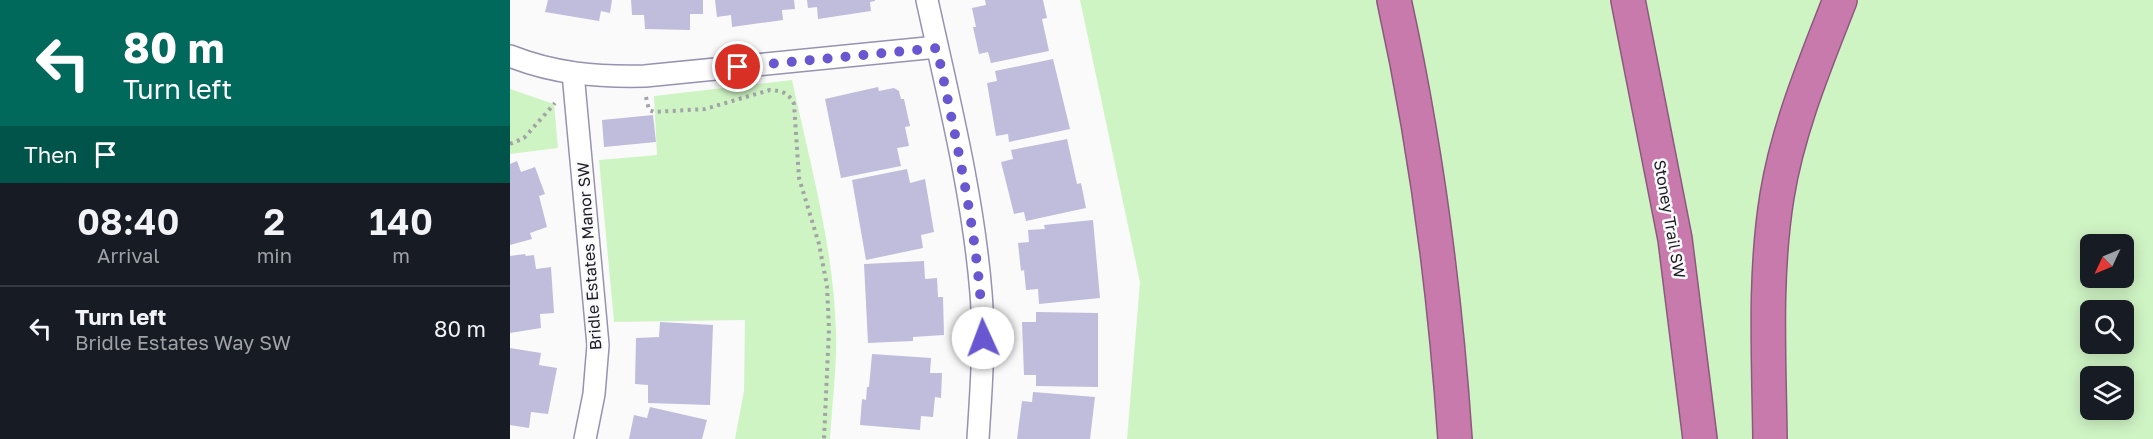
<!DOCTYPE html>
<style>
:root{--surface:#171b24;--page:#20242c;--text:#f1f3f6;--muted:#9ea1a6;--line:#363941}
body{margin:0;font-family:"Golos Text",sans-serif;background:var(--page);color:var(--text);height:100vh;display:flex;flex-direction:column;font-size:22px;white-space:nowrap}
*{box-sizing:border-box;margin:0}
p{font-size:20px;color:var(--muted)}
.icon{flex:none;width:33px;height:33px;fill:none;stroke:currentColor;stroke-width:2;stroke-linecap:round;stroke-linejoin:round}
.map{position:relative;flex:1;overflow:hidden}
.details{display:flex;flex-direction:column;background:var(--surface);width:510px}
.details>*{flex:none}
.hud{background:#00695c;color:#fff;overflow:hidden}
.needle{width:39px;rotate:226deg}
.buttons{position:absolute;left:1570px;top:234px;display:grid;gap:12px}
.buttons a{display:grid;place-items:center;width:54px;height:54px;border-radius:9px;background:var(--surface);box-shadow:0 3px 15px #0003;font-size:30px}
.pin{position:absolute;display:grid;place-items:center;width:51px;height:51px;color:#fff;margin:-26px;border:3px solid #fff;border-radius:50%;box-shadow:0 2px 6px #0007}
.me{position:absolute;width:66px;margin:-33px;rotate:358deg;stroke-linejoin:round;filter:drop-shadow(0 0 4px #0008)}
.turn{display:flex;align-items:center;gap:21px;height:126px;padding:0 24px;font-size:27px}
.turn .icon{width:78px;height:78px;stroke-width:2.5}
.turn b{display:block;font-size:42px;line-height:51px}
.then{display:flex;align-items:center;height:57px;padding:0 24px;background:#0003;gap:12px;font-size:22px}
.eta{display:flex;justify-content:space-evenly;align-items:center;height:102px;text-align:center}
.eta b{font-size:36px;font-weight:600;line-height:42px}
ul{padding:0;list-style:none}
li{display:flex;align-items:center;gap:18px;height:84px;padding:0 24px;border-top:2px solid var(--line)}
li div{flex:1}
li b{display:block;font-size:22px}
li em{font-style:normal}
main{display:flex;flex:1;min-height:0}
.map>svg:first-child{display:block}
.green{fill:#cff4c4;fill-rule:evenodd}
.building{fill:#c0bcdb}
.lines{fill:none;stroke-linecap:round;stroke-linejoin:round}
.minor-casing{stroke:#9692b0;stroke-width:24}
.motorway-casing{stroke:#8c597e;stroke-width:36}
.path{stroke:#a3a3a7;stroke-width:4;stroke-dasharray:3 4.5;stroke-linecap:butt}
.minor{stroke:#fff;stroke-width:21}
.motorway{stroke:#c97aad;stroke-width:33}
.route{stroke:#6857d0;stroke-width:10;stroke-dasharray:0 18}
.labels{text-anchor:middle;stroke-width:5;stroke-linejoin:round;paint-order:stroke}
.street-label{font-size:16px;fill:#1c1b26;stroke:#fafafa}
</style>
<main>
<section class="details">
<div class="hud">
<div class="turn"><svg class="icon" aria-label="left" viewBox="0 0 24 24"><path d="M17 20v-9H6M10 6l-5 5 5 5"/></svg><div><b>80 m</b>Turn left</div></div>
<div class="then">Then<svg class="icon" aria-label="arrive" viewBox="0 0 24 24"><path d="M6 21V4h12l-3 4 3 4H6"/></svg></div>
</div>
<div class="eta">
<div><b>08:40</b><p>Arrival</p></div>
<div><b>2</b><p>min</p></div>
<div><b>140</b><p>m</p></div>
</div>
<ul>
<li><svg class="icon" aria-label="left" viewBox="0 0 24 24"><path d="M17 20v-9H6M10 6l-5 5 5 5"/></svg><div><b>Turn left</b><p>Bridle Estates Way SW</p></div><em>80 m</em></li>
</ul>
</section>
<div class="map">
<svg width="1643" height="439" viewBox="0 0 1643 439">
<rect width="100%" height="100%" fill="#fafafa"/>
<g class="green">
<path d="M570,0H1643V439H617L630,282ZM1581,244H1614V278H1581ZM1581,310H1614V344H1581ZM1581,376H1614V410H1581Z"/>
<path d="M282,80C300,163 324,248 326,333C327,368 322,404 320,439H225L234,391L235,320L104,322L89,160L147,155L144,96Z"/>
<polygon points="0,89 44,104 48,148 0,154"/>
</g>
<g class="building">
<polygon points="38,0 102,0 100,13 91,11 89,21 35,12"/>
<polygon points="121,0 193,0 193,14 180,14 180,30 135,29 134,15 122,15"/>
<polygon points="205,0 284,0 285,9 272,10 273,20 222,27 221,15 207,17"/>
<polygon points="297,0 365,0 365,1 360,2 361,11 308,19 307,7 298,8"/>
<polygon points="475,0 533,0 537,18 532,19 539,51 481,63 478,52 469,54 463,27 466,27 462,8 476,5"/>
<polygon points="543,59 560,129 499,142 498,134 486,136 477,83 487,81 485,71"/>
<polygon points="368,87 369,91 384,88 389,91 391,99 394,99 400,126 395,127 399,146 387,148 391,166 331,178 315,99"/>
<polygon points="143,115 146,142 94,147 92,120"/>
<polygon points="557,139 567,184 571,183 576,208 516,221 514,212 504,214 491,162 503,159 501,150"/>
<polygon points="7,161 11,172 25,167 35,194 29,196 37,227 20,233 22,239 0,245 0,164"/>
<polygon points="397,169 400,183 415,179 424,232 411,235 413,248 356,260 342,180"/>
<polygon points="583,220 590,298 529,304 528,289 516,290 514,270 511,271 508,243 519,242 518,230 535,229 534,225"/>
<polygon points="15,254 16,256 24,255 26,269 41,267 44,313 30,314 31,328 0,333 0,256"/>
<polygon points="414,261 415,279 427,278 428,297 433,297 434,335 403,337 403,341 358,343 354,264"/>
<polygon points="526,312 588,313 588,387 526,386 526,375 514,375 512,322 526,322"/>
<polygon points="150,322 203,325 200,405 138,403 138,385 125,384 126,338 149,337"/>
<polygon points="0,348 31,353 29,365 47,368 38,414 21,412 19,428 0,425"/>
<polygon points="362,354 421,358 420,373 432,373 431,398 425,397 423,417 411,416 410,430 350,425 352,399 356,400 357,387 359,387"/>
<polygon points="523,392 585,397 580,439 507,439 512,401 522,402"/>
<polygon points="140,407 197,420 192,439 119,439 124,415 137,418"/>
</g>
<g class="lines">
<g class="minor-casing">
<g id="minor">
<path d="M417,0C438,96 463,194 471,293C475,342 471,390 468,439"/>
<path d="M0,56C45,74 87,77 135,76L427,47"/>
<polyline points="63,73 88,345 84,394 75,439"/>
</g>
</g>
<g class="motorway-casing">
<g id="motorway">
<path d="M884,0C916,145 935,291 945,439"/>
<polyline points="1118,0 1165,239 1190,439"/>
<path d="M1260,439C1259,359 1254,276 1267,196C1278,128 1305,64 1330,0"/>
</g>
</g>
<g class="path">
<path d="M136,97L139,110L144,112L195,109L260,90C272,91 279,93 284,104L289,178L309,244L317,286L319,329L314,439"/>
<polyline points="0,144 14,138 45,103"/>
</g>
<use href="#minor" class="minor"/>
<use href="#motorway" class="motorway"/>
</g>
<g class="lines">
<path class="route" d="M228,67L427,48C447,146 469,237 473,338"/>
</g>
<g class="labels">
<g class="street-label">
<text transform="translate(1160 219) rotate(80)" y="6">Stoney Trail SW</text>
<text transform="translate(79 256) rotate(-94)" y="6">Bridle Estates Manor SW</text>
</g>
</g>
</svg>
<div class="buttons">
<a><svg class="needle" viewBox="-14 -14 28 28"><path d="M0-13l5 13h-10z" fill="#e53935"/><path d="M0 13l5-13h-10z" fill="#9ea1a6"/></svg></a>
<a><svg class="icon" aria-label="search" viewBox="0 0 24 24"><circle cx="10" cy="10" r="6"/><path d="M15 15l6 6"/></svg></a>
<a><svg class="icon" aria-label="layers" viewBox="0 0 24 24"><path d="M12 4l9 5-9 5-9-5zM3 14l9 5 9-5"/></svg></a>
</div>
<div class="pin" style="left:228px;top:67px;background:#d93025"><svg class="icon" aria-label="arrive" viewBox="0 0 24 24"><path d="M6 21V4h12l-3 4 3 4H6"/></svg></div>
<svg class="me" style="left:473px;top:338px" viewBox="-20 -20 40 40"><circle r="19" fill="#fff"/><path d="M0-13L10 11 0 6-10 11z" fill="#6857d0"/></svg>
</div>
</main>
